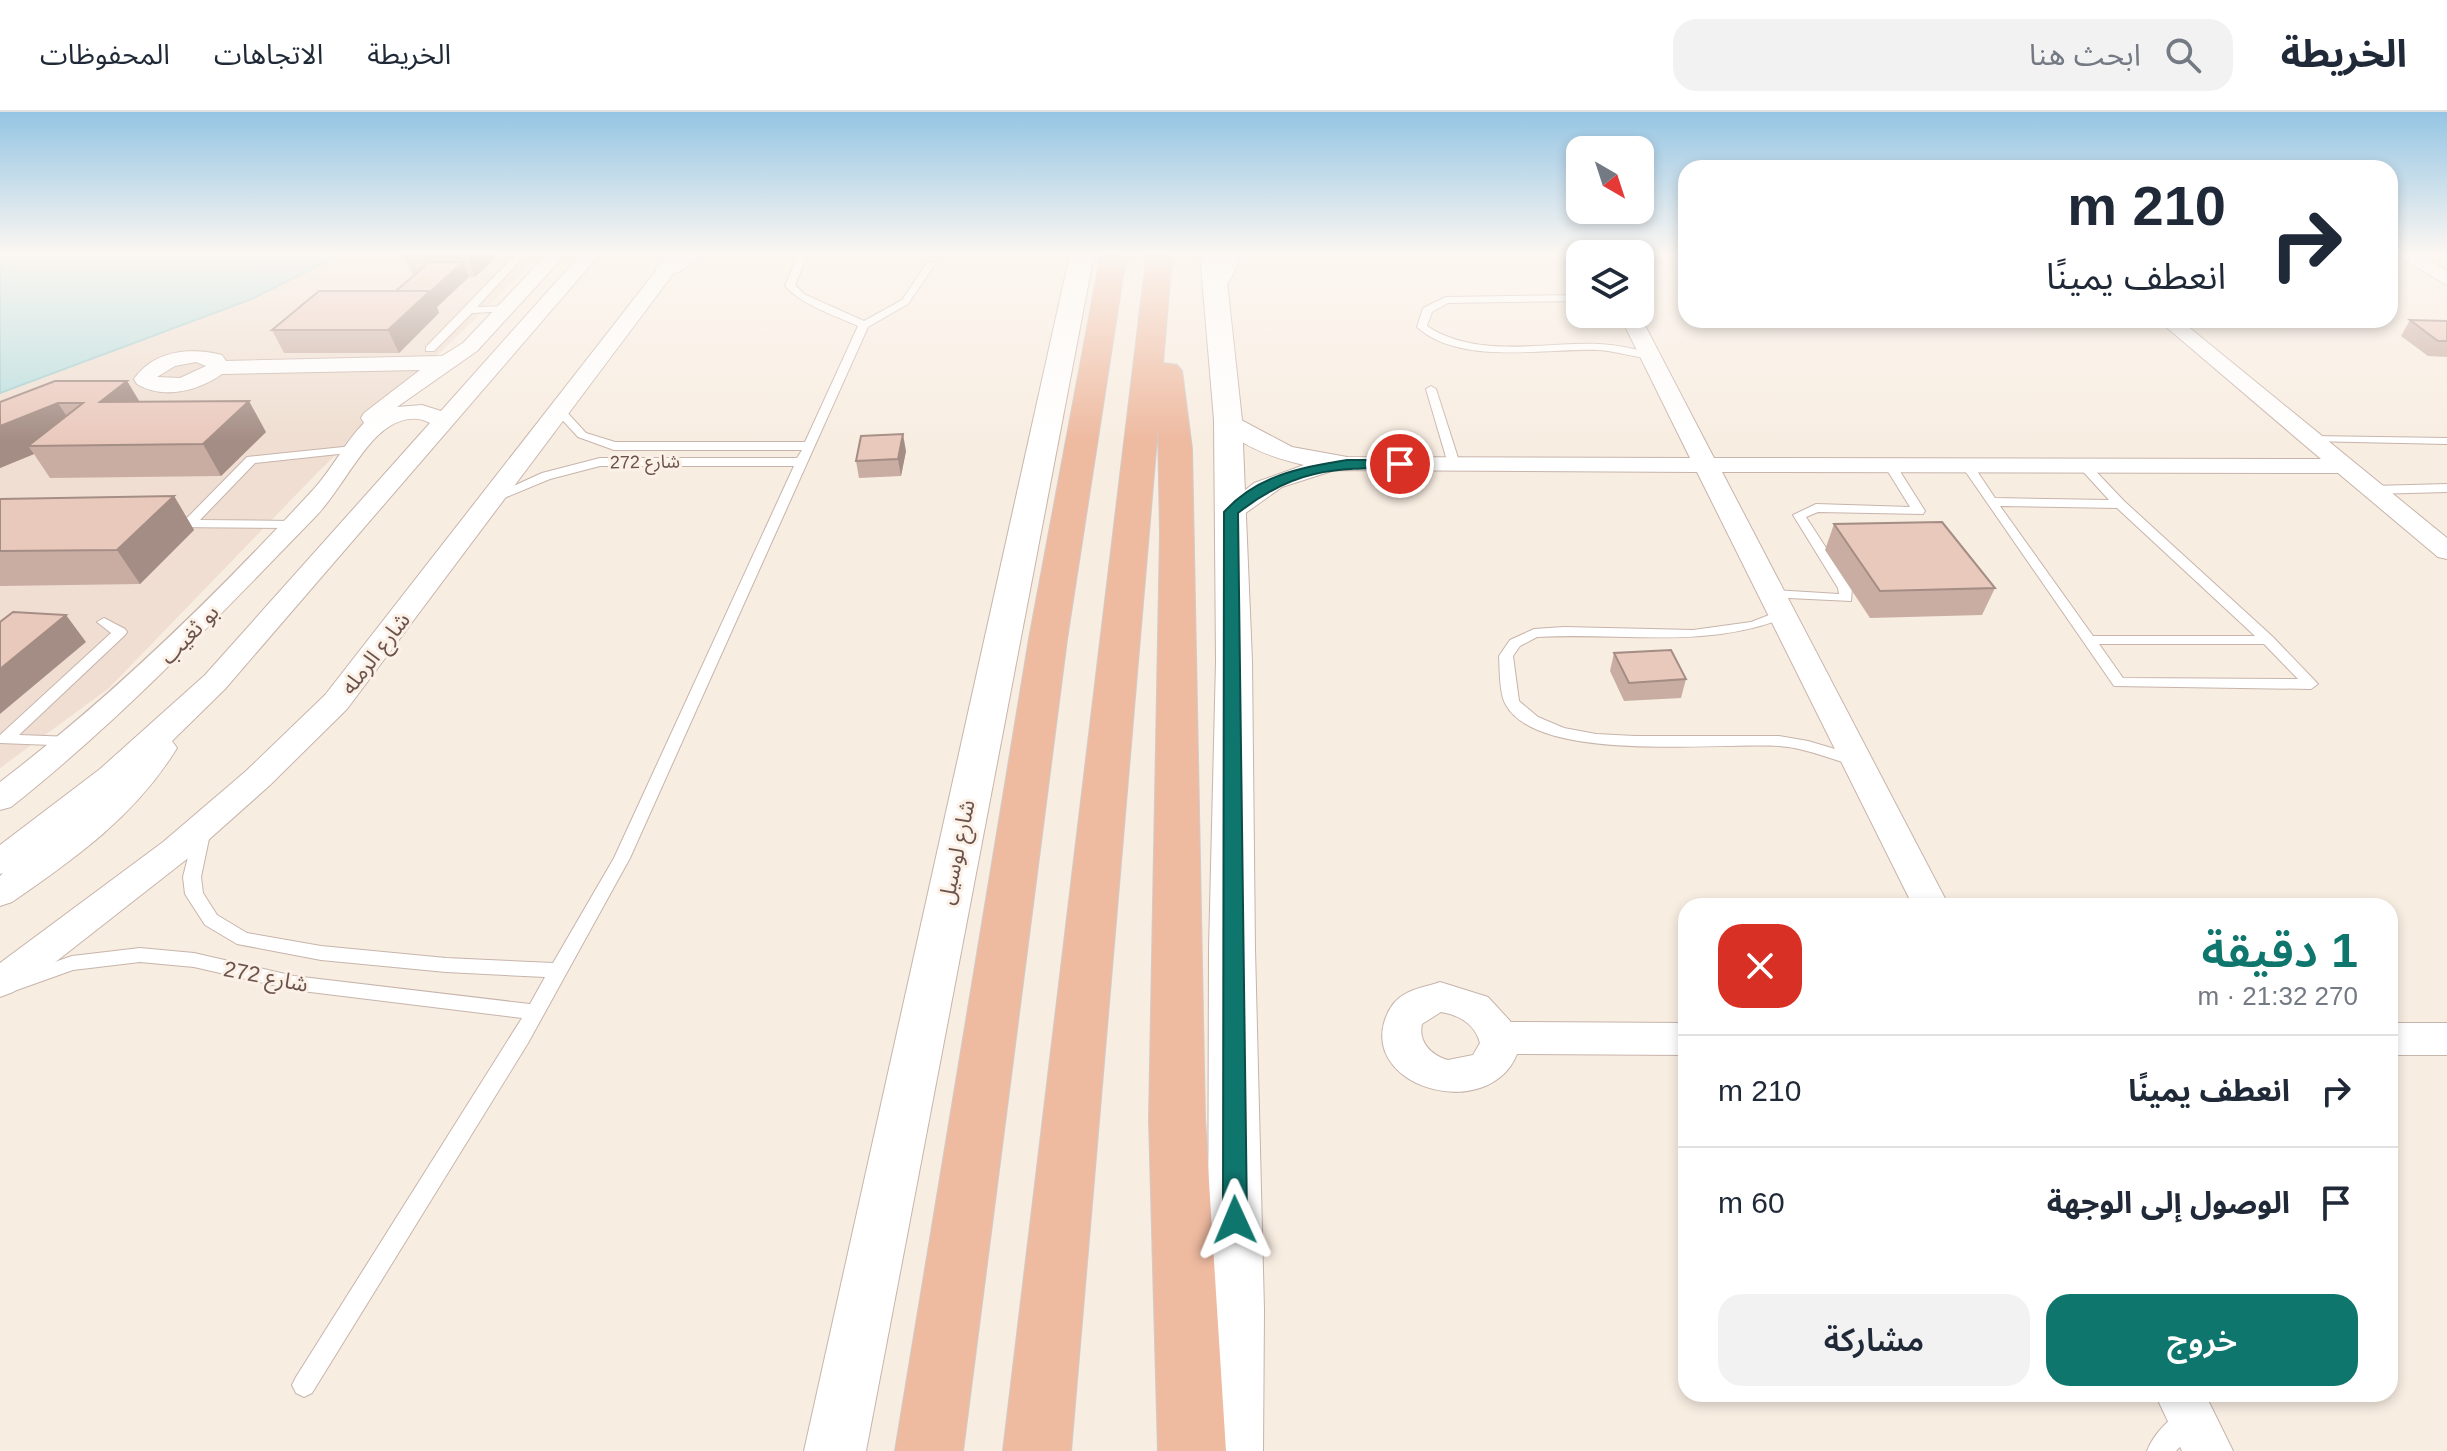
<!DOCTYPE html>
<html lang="ar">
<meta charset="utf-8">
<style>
:root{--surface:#fff;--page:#f2f2f3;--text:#1f2937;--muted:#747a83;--line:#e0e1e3;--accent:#0f766e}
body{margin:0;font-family:Helvetica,"Noto Sans Arabic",sans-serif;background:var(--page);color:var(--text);direction:rtl;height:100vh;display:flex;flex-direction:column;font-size:30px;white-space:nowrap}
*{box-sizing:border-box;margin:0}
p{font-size:26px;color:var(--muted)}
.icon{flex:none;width:44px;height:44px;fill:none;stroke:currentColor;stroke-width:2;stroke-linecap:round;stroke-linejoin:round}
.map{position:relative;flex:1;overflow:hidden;direction:ltr}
.sheet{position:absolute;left:1678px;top:786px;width:720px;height:504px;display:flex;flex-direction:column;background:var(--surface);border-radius:24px;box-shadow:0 4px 12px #0003;direction:rtl}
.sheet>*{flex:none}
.banner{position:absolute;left:1678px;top:48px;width:720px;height:168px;border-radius:24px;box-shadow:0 4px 12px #0003;direction:rtl;background:#fff;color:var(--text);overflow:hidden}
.needle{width:52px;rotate:141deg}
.buttons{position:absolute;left:1566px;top:24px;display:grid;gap:16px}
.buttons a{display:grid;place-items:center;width:88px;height:88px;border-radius:16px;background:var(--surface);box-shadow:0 4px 12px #0003;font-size:40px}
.pin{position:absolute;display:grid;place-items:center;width:68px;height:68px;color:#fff;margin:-34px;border:4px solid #fff;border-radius:50%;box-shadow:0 2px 8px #0007}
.me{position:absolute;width:88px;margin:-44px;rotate:359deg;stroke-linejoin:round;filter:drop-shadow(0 0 6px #0008)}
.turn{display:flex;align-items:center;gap:28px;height:168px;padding:0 40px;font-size:36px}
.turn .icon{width:104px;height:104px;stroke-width:2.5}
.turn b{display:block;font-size:56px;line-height:68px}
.round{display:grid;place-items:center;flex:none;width:84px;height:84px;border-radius:24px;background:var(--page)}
.head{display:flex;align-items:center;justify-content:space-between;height:136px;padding:0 40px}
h1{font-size:48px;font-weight:600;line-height:60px;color:var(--accent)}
.cta{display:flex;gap:16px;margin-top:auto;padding:16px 40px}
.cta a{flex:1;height:92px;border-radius:24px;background:var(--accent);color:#fff;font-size:32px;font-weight:600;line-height:92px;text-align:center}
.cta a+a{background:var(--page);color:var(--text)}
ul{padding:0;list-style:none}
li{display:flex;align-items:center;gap:24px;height:112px;padding:0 40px;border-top:2px solid var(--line)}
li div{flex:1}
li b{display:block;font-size:30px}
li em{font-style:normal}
header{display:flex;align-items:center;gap:48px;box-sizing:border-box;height:112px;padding:0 40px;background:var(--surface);border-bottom:2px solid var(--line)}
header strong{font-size:38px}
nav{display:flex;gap:44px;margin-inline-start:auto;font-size:28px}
.search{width:560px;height:72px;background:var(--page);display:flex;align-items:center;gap:20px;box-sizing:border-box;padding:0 28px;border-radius:24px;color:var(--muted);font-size:30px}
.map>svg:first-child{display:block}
.residential{fill:#efded1}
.water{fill:#b9dedf;stroke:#a1cecf;stroke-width:2}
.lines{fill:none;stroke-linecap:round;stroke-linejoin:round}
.trunk-tunnel{stroke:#d5c6bc;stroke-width:29;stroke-dasharray:29 14;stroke-linecap:butt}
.service-casing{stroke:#c7b4ab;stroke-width:2}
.minor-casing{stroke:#c7b4ab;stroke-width:2}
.tertiary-casing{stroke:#c7b4ab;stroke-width:2}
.secondary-casing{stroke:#ccb5ab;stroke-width:2}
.trunk-casing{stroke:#d3cbc9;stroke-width:2}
.service{fill:#fff;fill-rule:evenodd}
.minor{fill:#fff;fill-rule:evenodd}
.tertiary{fill:#fff;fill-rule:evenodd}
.secondary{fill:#fff;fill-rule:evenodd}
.trunk{fill:#eebaa0;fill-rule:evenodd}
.wall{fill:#c9ada3}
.shaded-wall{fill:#a48d84}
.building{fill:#eac9bd;stroke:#a48d84;stroke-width:2}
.route{fill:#0f766e;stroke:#0a4d48;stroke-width:2}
.labels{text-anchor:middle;stroke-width:6;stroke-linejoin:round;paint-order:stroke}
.far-street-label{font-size:18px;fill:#6c534c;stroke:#fcf1e7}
.street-label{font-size:22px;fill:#6c534c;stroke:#fcf1e7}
</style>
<header>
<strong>الخريطة</strong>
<div class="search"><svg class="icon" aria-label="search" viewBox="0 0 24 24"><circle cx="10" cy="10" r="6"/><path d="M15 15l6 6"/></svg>ابحث هنا</div>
<nav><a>الخريطة</a><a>الاتجاهات</a><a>المحفوظات</a></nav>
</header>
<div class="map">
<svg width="2447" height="1339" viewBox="0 0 2447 1339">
<rect width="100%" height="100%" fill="#f8ede1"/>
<polygon class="residential" points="342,142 541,142 317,361 109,576 0,656 0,281 249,188"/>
<polygon class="water" points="0,142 342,142 249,188 0,281"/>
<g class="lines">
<g class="trunk-tunnel">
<polyline points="1158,156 1159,142"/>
<polyline points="1111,157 1115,142"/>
</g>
<g class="service-casing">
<g id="service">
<polygon points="516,142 526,142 477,195 506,194 511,197 510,199 472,201 434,239 426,239 426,235"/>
<path d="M798,142H808L795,173L804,182L864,209L902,188L928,149L936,151L908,192L868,215L630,746L528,931L312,1281L304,1285L296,1281L292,1273L296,1265L522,906L294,878L194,855L140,850L73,858L0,884V869L72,844L140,836L194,841L294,864L530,892L545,865L446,860L321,848L237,832L205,813L185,782L183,765L195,717L203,711L211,717L201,765L203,781L217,803L247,821L321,834L446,846L553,851L614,746L794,354H600L550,367L497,389H489L487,386L542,361L600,346H797L802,338H614L578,325L554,299L564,297L586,321L615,330H805L858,214C834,203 804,194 785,174Z"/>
<path d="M1580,183V189L1448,191L1432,200L1427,214C1477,247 1543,230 1599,232C1618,233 1636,237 1655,242V246C1637,247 1618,239 1599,238C1546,236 1459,254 1417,215L1423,196L1446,185Z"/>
<polygon points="1431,274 1436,277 1460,352 1458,355 1450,355 1448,352 1426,277"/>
<polygon points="2312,324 2447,326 2447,332 2308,329 2306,327"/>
<polygon points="353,334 359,338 357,340 255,351 200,408 292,409 296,410 296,416 170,415 164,411 170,407 186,407 247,345"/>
<polygon points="1890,349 1896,353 1925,399 1923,402 1818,400 1806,405 1852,476 1851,489 1767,485 1767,479 1772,478 1839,482 1838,476 1793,403 1816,392 1910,395 1884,353"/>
<path d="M1967,349L1971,350L1995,386L2109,388L2078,354L2084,350L2088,351L2124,389L2273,525L2318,572L2311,577L2114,574L1961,353ZM2000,394L2117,396L2255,524H2093ZM2099,532H2264L2298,567L2123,566Z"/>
<polygon points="2447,372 2447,380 2373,382 2367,378 2373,374"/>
<path d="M1782,498L1789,502L1787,505C1704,538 1623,520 1537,525L1520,534L1513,544L1519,589L1538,605L1564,616L1596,622L1635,624H1779L1808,629L1862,645L1864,649L1862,653L1856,654C1830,647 1806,636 1779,634C1718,630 1539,652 1506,593C1499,581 1500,558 1499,544L1510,528L1534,517L1564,515L1693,518L1751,510Z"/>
<polygon points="104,506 125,517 127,520 125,523 19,623 72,625 80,630 77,634 0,631 0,623 111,521 97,510"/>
<path d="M2187,1297L2196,1300L2199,1309L2196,1318L2176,1339H2147C2153,1323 2171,1303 2187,1297Z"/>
</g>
</g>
<g class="minor-casing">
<g id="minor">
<path d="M547,142H566L477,239L397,295L422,293L441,299L581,142H600L225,577L172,629L177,636C135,704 77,745 12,790L0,794V764L3,761L0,762V733L100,657L205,563L430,311C417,304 403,306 390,314C364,329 340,379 317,403C218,505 123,606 11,695L0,698V670C113,584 216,483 312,379C332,358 344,331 364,311L361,306L364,301L420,258L222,262C198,279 163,288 137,272L134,267C154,238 191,235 222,243L226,249L442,244L463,231ZM196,250L206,254L180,266L157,265L175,254Z"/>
<polygon points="669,142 688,142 347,597 269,674 187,747 58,848 13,880 0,885 0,851 163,730 246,659 325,583"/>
<polygon points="2394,142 2416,142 2447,159 2447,173"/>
<path d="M1619,202H1639L1714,346L2321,347L2158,208H2180L2447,426V447L2438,445L2338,361L1722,360L1949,794H1913L1697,360L1335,358L1282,375L1240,405L1231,408L1218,400L1254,371L1304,353C1274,346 1236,334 1217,308L1228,301L1292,335L1347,345L1690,346Z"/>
<path d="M1440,870L1488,885L1511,910L1686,911V943L1517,942C1490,1010 1366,978 1384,911C1387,900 1394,888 1405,882C1415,876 1429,874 1440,870ZM1441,900C1459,903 1475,912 1480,931L1473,943L1448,948C1431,943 1418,930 1422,912Z"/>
<rect x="2390" y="911" width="57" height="32"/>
<polygon points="2155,1282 2205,1282 2233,1339 2182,1339"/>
</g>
</g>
<g class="tertiary-casing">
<g id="tertiary">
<polygon points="1070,142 1094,142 866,1339 804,1339"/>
<polygon points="1200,142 1224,142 1242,308 1252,549 1255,837 1264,1198 1263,1339 1201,1339 1208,1198 1209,837 1216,549 1214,308"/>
</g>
</g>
<g class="secondary-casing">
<g id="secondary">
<polygon points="674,142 705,142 677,161 659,161 655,156"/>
<path d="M1214,142H1240C1237,156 1232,165 1224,177H1206L1202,171L1211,157Z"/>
</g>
</g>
<g class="trunk-casing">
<g id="trunk">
<polygon points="1158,148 1171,156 1163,251 1177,253 1182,259 1192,337 1205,1007 1226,1339 1158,1339 1149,1007 1160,421 1158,314 1071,1339 1003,1339 1145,156"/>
<polygon points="1111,149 1124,157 1067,527 963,1339 895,1339 1029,527 1098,157"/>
</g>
</g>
<use href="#service" class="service"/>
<use href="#minor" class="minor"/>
<use href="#tertiary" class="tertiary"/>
<use href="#secondary" class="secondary"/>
<use href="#trunk" class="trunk"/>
</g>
<g class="wall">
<polygon points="499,142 475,165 469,165 437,195 439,201 399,241 284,241 272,218 396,179 413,164 404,143"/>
<polygon points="2410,208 2447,209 2447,245 2428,244 2401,224"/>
<polygon points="127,269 139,290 266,320 221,364 50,366 34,342 0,356 0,290"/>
<polygon points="906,339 901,364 859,366 856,349"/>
<polygon points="174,384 194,418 140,472 0,474 0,387"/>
<polygon points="1834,412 1995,476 1982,503 1870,506 1825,438"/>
<polygon points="1614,541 1686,567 1681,586 1624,589 1610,559"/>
</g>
<g class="shaded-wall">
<polygon points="468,142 499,142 475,165 467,143"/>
<polygon points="463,150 469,165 437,195 439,201 399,241 388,218"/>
<polygon points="127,269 146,300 100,290"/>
<polygon points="249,289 266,320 221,364 203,332"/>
<polygon points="58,291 79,323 28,334 34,342 0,356 0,314"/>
<polygon points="903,322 906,339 901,364 898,347"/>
<polygon points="174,384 194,418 140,472 117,438"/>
<polygon points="66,503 86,530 0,602 0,557"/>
</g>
<g class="building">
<polygon points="405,142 468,142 404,143"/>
<polygon points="429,150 463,150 430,180 430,179 396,179"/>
<polygon points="319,179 430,179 388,218 272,218"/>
<polygon points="2410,208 2447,209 2447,229 2438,229"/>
<polygon points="55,269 127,269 100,290 249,289 203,332 28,334 83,291 58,291 0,314 0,290"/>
<polygon points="903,322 898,347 856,349 861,324"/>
<polygon points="174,384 117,438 0,439 0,387"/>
<polygon points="1942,410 1995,476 1880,479 1834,412"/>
<polygon points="13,500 66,503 0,557 0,510"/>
<polygon points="1671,538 1686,567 1629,571 1614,541"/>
</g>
<linearGradient id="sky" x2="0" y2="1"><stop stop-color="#95c5e4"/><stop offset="0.43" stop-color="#fcf7f2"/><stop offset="1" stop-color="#fcf7f2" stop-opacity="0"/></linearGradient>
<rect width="2447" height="329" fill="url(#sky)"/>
<path class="route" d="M1347,348H1400L1407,352L1400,356C1332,356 1294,357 1238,401L1247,1108L1244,1116L1235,1119L1227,1116L1223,1108L1224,400C1256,364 1301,355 1347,348Z"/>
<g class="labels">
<g class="far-street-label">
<text transform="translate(645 350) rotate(-1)" y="6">شارع 272</text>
</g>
<g class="street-label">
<text transform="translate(189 522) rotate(-46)" y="8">بو ثغيب</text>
<text transform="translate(375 541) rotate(-52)" y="8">شارع الرمله</text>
<text transform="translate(956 740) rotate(-78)" y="8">شارع لوسيل</text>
<text transform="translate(266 864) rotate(11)" y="8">شارع 272</text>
</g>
</g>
</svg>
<div class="buttons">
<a><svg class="needle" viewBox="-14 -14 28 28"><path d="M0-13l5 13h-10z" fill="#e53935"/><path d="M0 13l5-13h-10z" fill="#747a83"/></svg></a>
<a><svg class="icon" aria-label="layers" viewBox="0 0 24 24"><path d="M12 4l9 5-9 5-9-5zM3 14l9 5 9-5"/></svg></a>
</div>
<div class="pin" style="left:1400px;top:352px;background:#d93025"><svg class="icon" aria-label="arrive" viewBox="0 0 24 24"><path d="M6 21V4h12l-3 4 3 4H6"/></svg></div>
<svg class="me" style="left:1235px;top:1108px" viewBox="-20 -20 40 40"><path d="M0-17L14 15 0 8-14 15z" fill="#0f766e" stroke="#fff" stroke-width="4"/></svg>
<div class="banner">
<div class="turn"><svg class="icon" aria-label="right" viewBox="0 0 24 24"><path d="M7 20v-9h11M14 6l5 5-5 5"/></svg><div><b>210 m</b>انعطف يمينًا</div></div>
</div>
<section class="sheet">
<div class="head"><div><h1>1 دقيقة</h1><p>270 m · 21:32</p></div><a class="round" style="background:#d93025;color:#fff"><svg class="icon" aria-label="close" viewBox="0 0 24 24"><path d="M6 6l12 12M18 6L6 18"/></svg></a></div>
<ul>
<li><svg class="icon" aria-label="right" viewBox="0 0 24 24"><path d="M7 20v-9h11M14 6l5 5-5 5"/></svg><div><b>انعطف يمينًا</b></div><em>210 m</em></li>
<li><svg class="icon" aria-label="arrive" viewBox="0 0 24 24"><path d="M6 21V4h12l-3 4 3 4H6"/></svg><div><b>الوصول إلى الوجهة</b></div><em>60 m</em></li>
</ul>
<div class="cta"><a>خروج</a><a>مشاركة</a></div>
</section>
</div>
